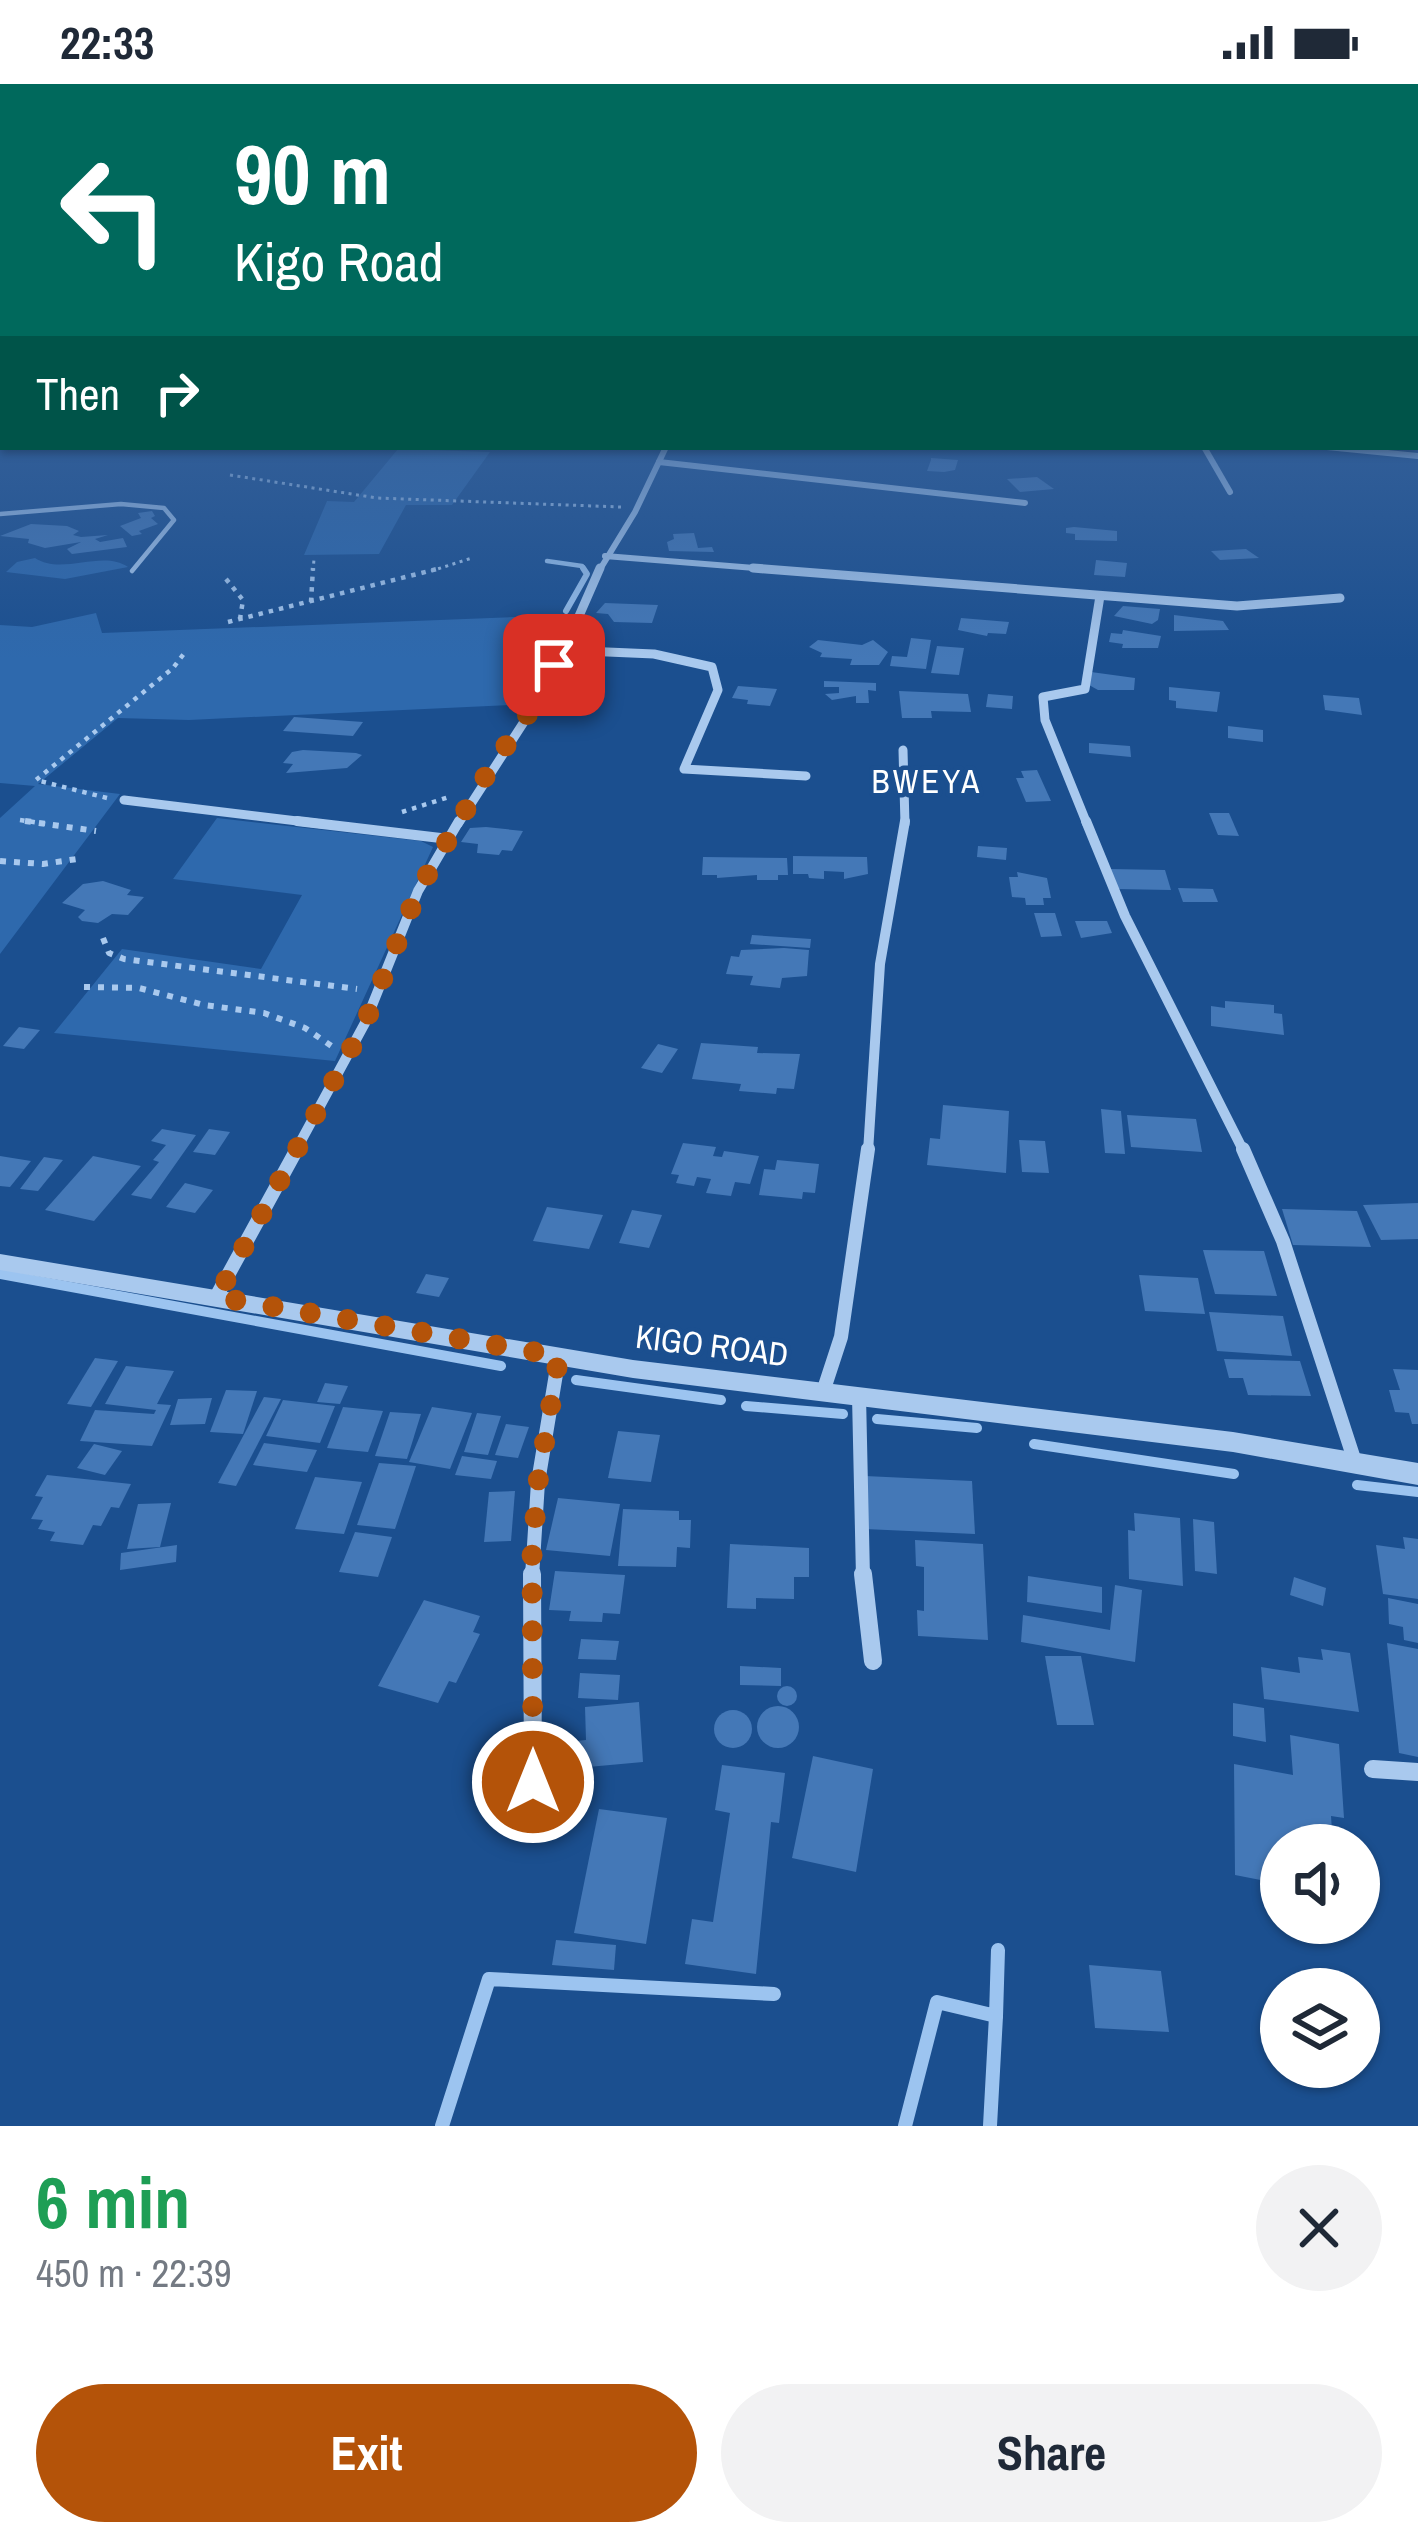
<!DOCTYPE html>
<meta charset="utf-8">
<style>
:root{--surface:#fff;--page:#f2f2f3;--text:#1f2937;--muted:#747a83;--accent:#b45309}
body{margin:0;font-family:"Archivo Narrow",sans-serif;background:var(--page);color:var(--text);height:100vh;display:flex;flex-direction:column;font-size:45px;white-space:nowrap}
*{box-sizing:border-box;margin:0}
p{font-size:39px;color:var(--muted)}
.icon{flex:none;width:66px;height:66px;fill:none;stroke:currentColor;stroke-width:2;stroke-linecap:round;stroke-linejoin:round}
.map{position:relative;height:2042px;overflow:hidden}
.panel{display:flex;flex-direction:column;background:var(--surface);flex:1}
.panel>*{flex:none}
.banner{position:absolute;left:0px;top:0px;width:1419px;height:366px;box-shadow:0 3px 9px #0004;background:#00695c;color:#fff;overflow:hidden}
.buttons{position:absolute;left:1260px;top:1740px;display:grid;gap:24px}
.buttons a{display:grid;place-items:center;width:120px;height:120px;border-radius:50%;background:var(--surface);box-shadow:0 3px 9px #0004;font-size:60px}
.pin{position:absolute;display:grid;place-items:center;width:102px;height:102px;color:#fff;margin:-51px;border-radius:24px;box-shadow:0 6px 18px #0006}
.me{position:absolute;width:132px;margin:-66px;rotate:0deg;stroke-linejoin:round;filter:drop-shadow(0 0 9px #0008)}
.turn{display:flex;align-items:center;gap:42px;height:252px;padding:0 36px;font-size:54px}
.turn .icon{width:156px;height:156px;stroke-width:2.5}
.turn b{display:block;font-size:84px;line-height:102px}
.then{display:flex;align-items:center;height:114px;padding:0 36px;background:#0003;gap:24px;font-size:45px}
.round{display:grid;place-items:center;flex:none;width:126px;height:126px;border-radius:63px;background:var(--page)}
.summary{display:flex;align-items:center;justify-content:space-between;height:204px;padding:0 36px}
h1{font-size:72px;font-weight:700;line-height:90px;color:#1e9e55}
.button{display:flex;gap:24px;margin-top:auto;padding:24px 36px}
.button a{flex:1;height:138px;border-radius:72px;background:var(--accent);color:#fff;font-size:48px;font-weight:700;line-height:138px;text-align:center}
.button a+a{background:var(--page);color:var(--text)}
.status{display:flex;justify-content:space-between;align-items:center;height:84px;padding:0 60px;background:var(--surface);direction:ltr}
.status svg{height:33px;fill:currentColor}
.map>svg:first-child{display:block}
.green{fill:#2e69ad}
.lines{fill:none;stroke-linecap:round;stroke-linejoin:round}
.stream-far3{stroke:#9cc4f0;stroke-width:4.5}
.stream-far2{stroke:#9cc4f0;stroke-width:6}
.stream-far1{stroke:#9cc4f0;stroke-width:10}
.stream{stroke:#9cc4f0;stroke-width:14}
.building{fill:#4478b7}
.path-far2{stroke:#a9c9ee;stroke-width:3;stroke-dasharray:3 4.5;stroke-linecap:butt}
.path-far1{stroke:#a9c9ee;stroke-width:4.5;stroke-dasharray:4.5 6;stroke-linecap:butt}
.path{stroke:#a9c9ee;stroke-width:6;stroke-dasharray:6 8;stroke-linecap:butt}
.service{stroke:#a9c9ee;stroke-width:4.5}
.minor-far4{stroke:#a9c9ee;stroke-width:6}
.minor-far3{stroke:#a9c9ee;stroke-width:9}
.minor-far2{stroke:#a9c9ee;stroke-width:10}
.minor-far1{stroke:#a9c9ee;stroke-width:14}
.minor{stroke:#a9c9ee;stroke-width:18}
.tertiary{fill:#a9c9ee;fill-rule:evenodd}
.route{stroke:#b45309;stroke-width:21;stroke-dasharray:0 37.8}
.labels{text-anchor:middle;stroke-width:9;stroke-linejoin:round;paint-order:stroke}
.far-quarter-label{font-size:33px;letter-spacing:3px;fill:#fff;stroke:#1b4f8f}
.street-label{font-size:33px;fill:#fff;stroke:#1b4f8f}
</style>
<div class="status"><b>22:33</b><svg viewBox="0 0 49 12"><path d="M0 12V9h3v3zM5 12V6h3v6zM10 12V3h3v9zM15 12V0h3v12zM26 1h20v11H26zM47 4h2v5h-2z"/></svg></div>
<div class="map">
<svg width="1418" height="2042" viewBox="0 0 1418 2042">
<rect width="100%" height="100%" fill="#1b4f8f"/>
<g class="green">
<polygon points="398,365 490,368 452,421 406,421 379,470 304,471 327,417 354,418"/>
<path d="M35,474C62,492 102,465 128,483L65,495L6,488L17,478Z"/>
<polygon points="96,529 102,549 569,531 530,620 189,636 118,634 38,700 120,710 0,870 0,734 35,702 0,699 0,541 32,543"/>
<polygon points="217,734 421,757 433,763 335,977 54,949 122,865 261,885 302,811 173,795"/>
</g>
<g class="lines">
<polyline class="stream-far3" points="547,477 582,482 585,487"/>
<polyline class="stream-far2" points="566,527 587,490 583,484"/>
<g class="stream-far1">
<polyline points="0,1190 501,1282"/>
<polyline points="576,1296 721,1316"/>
<polyline points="746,1322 843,1330"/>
<polyline points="877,1335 977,1344"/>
<polyline points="1034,1360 1234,1390"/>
<polyline points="1357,1401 1418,1408"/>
</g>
<g class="stream">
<polyline points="442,2042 489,1895 774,1910"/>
<polyline points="905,2042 937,1918 996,1932 998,1866"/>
<polyline points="990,2042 996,1932"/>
</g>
</g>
<g class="building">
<polygon points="931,376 931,374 958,376 955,386 944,388 927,387"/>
<polygon points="1037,393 1054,405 1020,408 1007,395"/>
<polygon points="152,427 155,432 151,434 158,440 139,447 142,450 132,452 120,442 141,434 138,429"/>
<polygon points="31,440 67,442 79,447 73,451 81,453 108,451 95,455 100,458 123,454 127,463 72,470 67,465 81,458 45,464 28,459 29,455 0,452"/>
<polygon points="1074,443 1117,447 1117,457 1075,456 1075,450 1066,449 1066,444"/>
<polygon points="694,449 698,464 712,463 714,468 669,467 667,458 674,455 673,450"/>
<polygon points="1246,465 1259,474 1220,476 1211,467"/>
<polygon points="1096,476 1127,479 1125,493 1094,491"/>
<polygon points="605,519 658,521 652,539 614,538 608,530 596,529"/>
<polygon points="1123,522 1160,525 1158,536 1152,540 1114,532"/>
<polygon points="1174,531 1223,537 1229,546 1174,547"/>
<polygon points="961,534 1009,538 1006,550 988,549 987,552 958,546"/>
<polygon points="1123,546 1161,552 1158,564 1122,564 1123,560 1109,558 1111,549 1122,550"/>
<polygon points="911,554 931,556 926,585 890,582 892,572 907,573"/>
<polygon points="818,556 862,561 873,556 888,568 879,581 850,581 852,575 820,573 822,569 809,563"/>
<polygon points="937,562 964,564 959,591 931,589"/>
<polygon points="1091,588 1135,594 1134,606 1098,606 1089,601"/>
<polygon points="824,597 876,599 876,607 868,606 869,619 856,619 856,612 832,616 825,610 839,609 839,603 824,603"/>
<polygon points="738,602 777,605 770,622 747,620 748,616 732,614"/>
<polygon points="1169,603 1220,608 1217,628 1176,624 1176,617 1169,616"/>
<polygon points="899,607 968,610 971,628 931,627 932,634 902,634"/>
<polygon points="988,610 1013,612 1012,625 986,623"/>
<polygon points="1323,611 1359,614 1362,631 1325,626"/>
<polygon points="294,633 363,638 353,652 283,647"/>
<polygon points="1228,642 1263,646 1263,658 1228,654"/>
<polygon points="1089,659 1130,662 1131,673 1089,669"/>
<polygon points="303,666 356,669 362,671 347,684 286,689 293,680 283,679 292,668"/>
<polygon points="1037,686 1051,717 1026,718 1016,694 1024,694 1021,687"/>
<polygon points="1209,729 1229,729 1239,752 1218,751"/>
<polygon points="486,743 523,747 512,767 502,766 499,771 477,769 478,760 461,758 470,744"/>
<polygon points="978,762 1007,764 1006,776 977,773"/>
<polygon points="793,772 867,773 868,790 844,795 844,788 824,787 824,795 809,794 808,790 793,790"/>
<polygon points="703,773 787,774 788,791 778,791 778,796 757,796 757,791 717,794 717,791 702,791"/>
<polygon points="1110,785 1165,786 1171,806 1116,805"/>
<polygon points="1017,788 1047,794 1051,814 1043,814 1044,821 1026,821 1025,814 1012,813 1009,793 1018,793"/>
<polygon points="103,797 131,806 127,811 144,813 128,831 112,830 98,839 82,837 78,833 85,826 62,819 83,800"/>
<polygon points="1178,804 1213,805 1218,818 1183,818"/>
<polygon points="1034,829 1055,829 1062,852 1041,853"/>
<polygon points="1075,837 1107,837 1112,849 1081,854"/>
<polygon points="752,851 811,855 810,864 750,860"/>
<polygon points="784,864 809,866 807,892 782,894 780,904 750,901 753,892 726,890 731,872 739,873 741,866"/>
<polygon points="1225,917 1274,921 1274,929 1282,930 1284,951 1211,942 1211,922 1225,924"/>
<polygon points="19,943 40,946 24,965 3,962"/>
<polygon points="701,959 758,963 757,969 800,970 794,1005 777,1004 776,1010 739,1007 741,1000 692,995"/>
<polygon points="658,960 678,965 662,989 641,984"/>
<polygon points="943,1021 1009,1027 1006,1089 927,1081 930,1054 940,1055"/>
<polygon points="1101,1025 1121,1027 1125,1070 1105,1069"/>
<polygon points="1127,1031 1196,1035 1202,1068 1131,1063"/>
<polygon points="162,1045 196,1051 151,1115 131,1111 159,1078 153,1076 166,1061 151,1057"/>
<polygon points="209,1045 230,1048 215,1071 193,1068"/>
<polygon points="1019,1056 1045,1057 1049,1089 1022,1088"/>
<polygon points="683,1059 716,1063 713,1072 722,1073 724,1067 759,1072 750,1100 735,1098 731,1112 706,1109 711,1095 697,1093 694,1102 676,1099 679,1091 671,1090"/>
<polygon points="0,1072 31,1077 10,1103 0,1102"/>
<polygon points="93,1072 141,1082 94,1137 45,1126"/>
<polygon points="44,1073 63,1076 38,1107 20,1105"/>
<polygon points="777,1076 819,1080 815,1109 803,1108 802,1115 759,1111 764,1085 775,1086"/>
<polygon points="185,1099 213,1106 195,1129 166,1123"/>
<polygon points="1418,1119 1418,1155 1381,1156 1363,1121"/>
<polygon points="547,1123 603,1131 589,1165 533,1157"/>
<polygon points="1282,1125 1357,1127 1371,1163 1293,1161"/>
<polygon points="632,1126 662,1131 649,1164 619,1159"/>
<polygon points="1203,1166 1264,1167 1277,1212 1215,1210"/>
<polygon points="426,1190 449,1194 439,1213 416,1209"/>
<polygon points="1139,1191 1198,1194 1205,1230 1145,1227"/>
<polygon points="1209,1228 1283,1232 1292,1272 1217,1267"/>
<polygon points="95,1274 118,1277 91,1323 67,1320"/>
<polygon points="1224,1275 1300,1277 1311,1312 1248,1311 1243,1294 1229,1294"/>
<polygon points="126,1282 174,1287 157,1320 171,1321 152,1362 80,1357 95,1326 154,1330 156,1326 105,1320"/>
<polygon points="1393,1285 1418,1286 1418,1340 1412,1340 1409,1329 1395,1328 1389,1306 1400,1306"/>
<polygon points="325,1299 348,1302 340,1320 317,1318"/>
<polygon points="226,1306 257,1307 243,1350 210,1348"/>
<polygon points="264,1313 281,1315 236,1402 218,1399"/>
<polygon points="212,1314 205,1340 170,1341 178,1315"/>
<polygon points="283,1316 335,1322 320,1359 266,1352"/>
<polygon points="343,1323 383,1327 368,1368 327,1364"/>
<polygon points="432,1323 472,1329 450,1385 409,1378"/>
<polygon points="390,1328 421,1330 407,1375 375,1372"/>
<polygon points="477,1329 501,1332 488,1371 464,1368"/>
<polygon points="506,1340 529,1343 518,1374 495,1371"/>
<polygon points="618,1347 660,1351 651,1398 608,1394"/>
<polygon points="264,1359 317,1366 307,1388 253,1381"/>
<polygon points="94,1360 122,1367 105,1391 77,1384"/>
<polygon points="462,1372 497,1377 491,1395 455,1391"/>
<polygon points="379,1379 416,1382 395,1445 357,1441"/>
<polygon points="47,1391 131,1400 119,1424 111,1423 101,1442 93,1441 83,1461 50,1457 55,1448 38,1445 43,1436 31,1435 43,1413 35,1412"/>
<polygon points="865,1392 972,1397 975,1450 865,1445"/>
<polygon points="315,1393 362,1398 344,1450 295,1445"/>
<polygon points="515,1407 511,1457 484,1458 489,1408"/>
<polygon points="558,1414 620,1420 610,1472 546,1466"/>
<polygon points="171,1419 160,1463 127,1465 138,1420"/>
<polygon points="623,1425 679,1427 679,1436 691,1436 690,1464 677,1463 676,1483 618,1482"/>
<polygon points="1134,1429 1180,1434 1183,1502 1129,1495 1128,1446 1135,1447"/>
<polygon points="1193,1435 1214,1438 1217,1490 1195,1487"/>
<polygon points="355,1448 392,1453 378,1493 339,1488"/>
<polygon points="1403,1453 1418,1455 1418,1515 1383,1510 1376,1461 1405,1465"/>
<polygon points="915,1456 983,1460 988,1556 918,1552 917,1526 924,1527 924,1483 916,1482"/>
<polygon points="730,1460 809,1464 809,1493 794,1493 794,1515 756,1514 756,1525 727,1524"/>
<polygon points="177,1461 176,1478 120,1486 121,1469"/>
<polygon points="555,1487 625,1491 620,1530 603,1529 602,1538 569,1537 571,1527 549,1526"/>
<polygon points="1028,1492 1102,1503 1102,1529 1027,1518"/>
<polygon points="1294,1493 1326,1504 1323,1522 1290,1511"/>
<polygon points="1115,1501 1142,1506 1135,1578 1021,1558 1023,1531 1110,1546"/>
<polygon points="1388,1514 1418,1520 1418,1559 1404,1556 1403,1543 1389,1540"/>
<polygon points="424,1516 480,1532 473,1548 480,1550 456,1599 449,1597 438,1619 378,1602"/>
<polygon points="581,1555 619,1557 616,1576 578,1575"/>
<polygon points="1387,1559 1418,1565 1418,1673 1399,1669"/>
<polygon points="1321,1565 1350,1569 1359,1628 1264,1615 1261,1583 1300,1589 1298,1573 1323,1576"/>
<polygon points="1045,1572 1081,1572 1094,1641 1057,1641"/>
<polygon points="740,1582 781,1584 781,1602 740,1601"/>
<polygon points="580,1589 620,1591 618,1616 578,1614"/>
<circle cx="787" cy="1612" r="10"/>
<polygon points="639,1618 643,1678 577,1684 576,1657 586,1656 585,1623"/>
<polygon points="1233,1619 1264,1624 1266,1658 1233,1652"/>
<circle cx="778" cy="1643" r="21"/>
<circle cx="733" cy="1645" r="19"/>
<polygon points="1290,1651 1339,1660 1344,1734 1331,1732 1333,1761 1281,1761 1281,1800 1235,1791 1234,1680 1293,1691"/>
<polygon points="813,1672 873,1685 856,1788 792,1774"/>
<polygon points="722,1681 785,1689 779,1739 771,1738 756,1890 685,1880 692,1835 713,1838 730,1729 715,1726"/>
<polygon points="599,1725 667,1734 646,1860 574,1849"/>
<polygon points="556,1856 616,1861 614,1886 552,1881"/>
<polygon points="1089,1881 1161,1887 1169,1948 1095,1944"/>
</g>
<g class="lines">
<g class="path-far2">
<polyline points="230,391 377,414 621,423"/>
<polyline points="313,487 314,475"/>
<polyline points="431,487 472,474"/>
</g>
<g class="path-far1">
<polyline points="226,495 243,516 240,535"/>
<polyline points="311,518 313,484"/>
<polyline points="228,538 441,484"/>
<polyline points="107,714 36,696 173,584 186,567"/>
<polyline points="402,728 452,712"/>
<polyline points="20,736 46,740"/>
</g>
<g class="path">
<polyline points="25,737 96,747"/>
<polyline points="0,777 43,780 77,775"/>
<polyline points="103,854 109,869 124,875 357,905"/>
<polyline points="84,903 139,904 204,921 264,929 305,944 333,963"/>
</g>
<polyline class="service" points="0,430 121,420 164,424 174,436 132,487"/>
<g class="minor-far4">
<polyline points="1204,363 1230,408"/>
<polyline points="1327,363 1418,372"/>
<polyline points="659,378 1025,419"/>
<polyline points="605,472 791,487"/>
<polyline points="599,487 635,428 666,363"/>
</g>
<g class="minor-far3">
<polyline points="753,484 1237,522 1340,514"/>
<polyline points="561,566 654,570 712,583 718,606 684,685 806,692"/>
<polyline points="903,666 905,740"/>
<polyline points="124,716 322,740"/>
<polyline points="458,740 551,596 600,484"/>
<polyline points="1087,740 1045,636 1043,613 1085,605 1100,512"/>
</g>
<g class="minor-far2">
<polyline points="297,737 449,755"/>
<polyline points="1086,737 1125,832 1244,1068"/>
<polyline points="295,1068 365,939 418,807 459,737"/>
<polyline points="868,1068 880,880 905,737"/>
</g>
<g class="minor-far1">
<polyline points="1243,1065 1283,1157 1356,1381"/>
<polyline points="216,1213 297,1065"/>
<polyline points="823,1308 841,1253 868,1065"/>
<polyline points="859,1312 863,1493"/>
<polyline points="532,1493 538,1398 559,1272"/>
</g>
<g class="minor">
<polyline points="532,1490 533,1698"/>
<polyline points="863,1490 873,1577"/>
<polyline points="1373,1685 1418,1688"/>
</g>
<polygon class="tertiary" points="0,1170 633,1276 1233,1348 1418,1379 1418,1401 1233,1368 633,1294 0,1186"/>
</g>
<linearGradient id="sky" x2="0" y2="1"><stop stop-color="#0f2b4f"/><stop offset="0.5" stop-color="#39639b"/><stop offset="1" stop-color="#39639b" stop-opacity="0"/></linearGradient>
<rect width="1418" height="576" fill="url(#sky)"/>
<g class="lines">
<polyline class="route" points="533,1698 532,1472 538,1398 559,1272 217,1213 365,939 418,807 488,688 551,596 554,581"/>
</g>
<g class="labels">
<g class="far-quarter-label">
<text x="927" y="709">BWEYA</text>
</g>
<g class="street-label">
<text transform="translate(712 1261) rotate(7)" y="12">KIGO ROAD</text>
</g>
</g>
</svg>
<div class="buttons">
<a><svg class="icon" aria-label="sound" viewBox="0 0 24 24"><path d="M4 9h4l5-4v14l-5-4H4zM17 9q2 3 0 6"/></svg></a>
<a><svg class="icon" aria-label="layers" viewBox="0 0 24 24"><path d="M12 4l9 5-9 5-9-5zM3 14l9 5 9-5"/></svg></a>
</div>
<div class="pin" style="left:554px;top:581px;background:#d93025"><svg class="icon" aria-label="arrive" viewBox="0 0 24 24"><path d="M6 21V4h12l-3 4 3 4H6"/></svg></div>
<svg class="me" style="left:533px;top:1698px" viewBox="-20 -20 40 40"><circle r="17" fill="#b45309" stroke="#fff" stroke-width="3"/><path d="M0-11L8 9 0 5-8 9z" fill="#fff"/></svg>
<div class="banner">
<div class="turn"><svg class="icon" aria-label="left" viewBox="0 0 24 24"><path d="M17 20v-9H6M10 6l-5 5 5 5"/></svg><div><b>90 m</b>Kigo Road</div></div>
<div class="then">Then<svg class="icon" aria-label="right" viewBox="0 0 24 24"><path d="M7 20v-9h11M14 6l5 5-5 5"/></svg></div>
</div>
</div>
<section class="panel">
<div class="summary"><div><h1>6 min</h1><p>450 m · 22:39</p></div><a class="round"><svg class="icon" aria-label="close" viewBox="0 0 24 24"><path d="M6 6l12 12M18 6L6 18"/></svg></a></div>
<div class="button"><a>Exit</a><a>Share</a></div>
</section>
